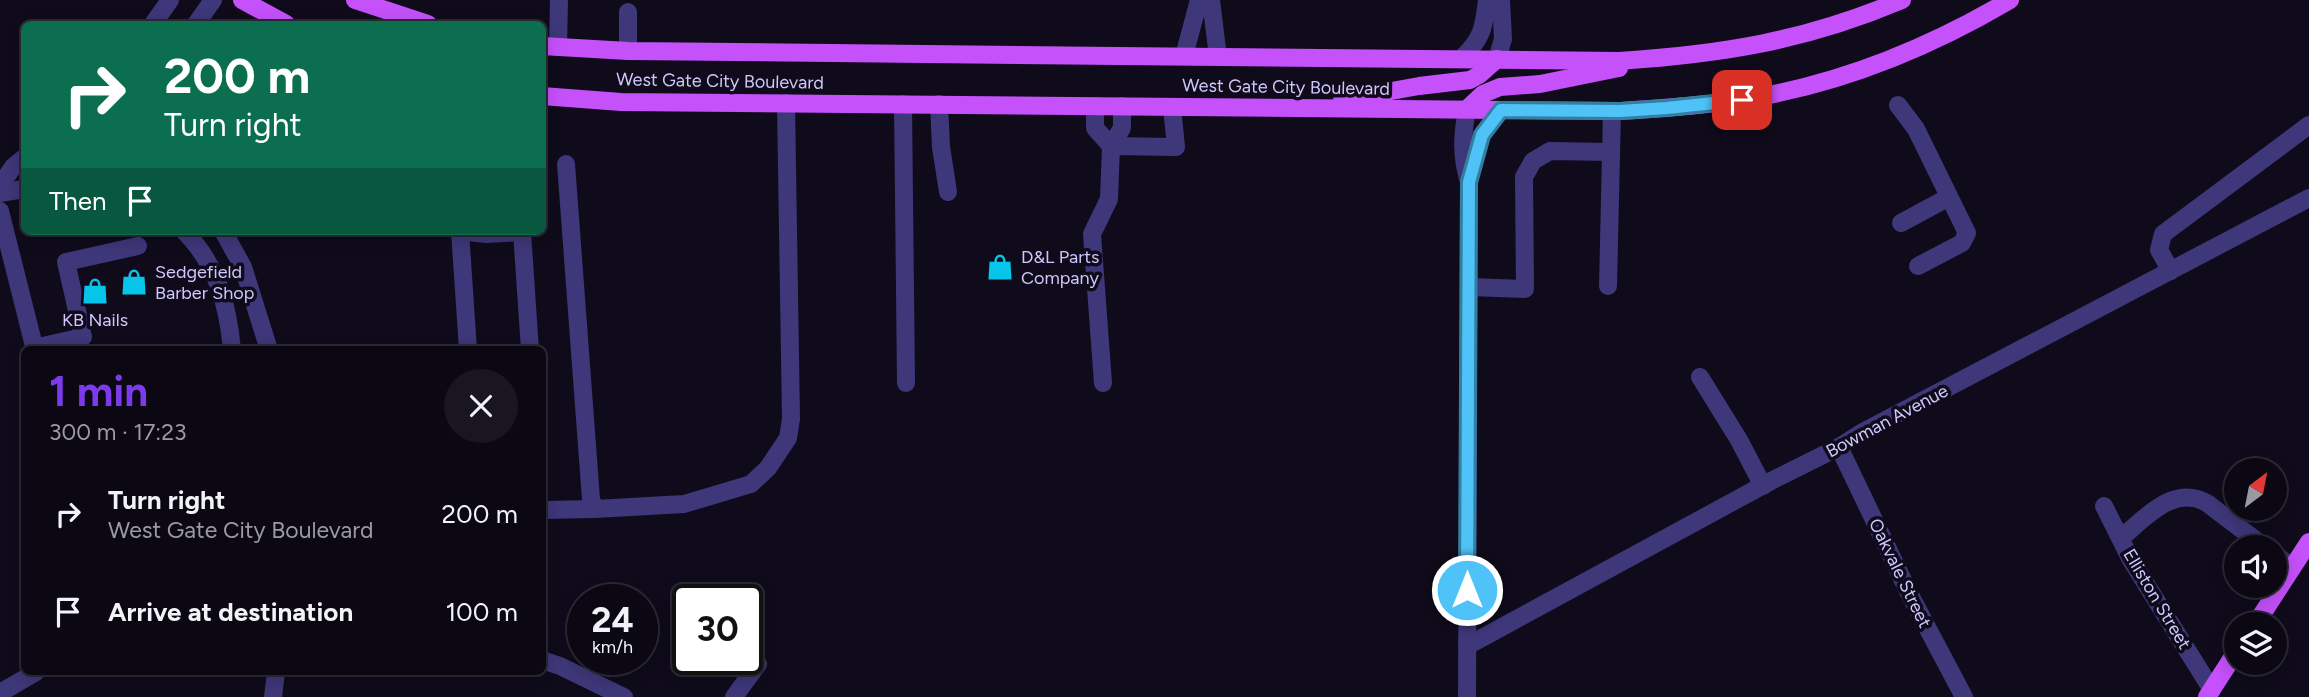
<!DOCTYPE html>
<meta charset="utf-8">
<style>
:root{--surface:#0b0814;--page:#191622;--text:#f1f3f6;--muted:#9a9aa0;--line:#2b2934;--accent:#7c3aed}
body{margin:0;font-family:Figtree,sans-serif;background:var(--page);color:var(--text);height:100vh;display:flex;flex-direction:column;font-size:26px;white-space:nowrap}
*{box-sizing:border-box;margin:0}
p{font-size:23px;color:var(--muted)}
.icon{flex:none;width:38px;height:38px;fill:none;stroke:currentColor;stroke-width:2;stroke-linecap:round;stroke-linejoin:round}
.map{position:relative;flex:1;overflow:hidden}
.sheet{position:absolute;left:21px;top:346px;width:525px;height:329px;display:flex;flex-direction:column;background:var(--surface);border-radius:10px;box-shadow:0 4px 18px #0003,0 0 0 2px var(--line)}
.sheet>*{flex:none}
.top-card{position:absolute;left:21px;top:21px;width:525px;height:214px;border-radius:10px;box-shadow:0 4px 18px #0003,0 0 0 2px var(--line);background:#0b6e4f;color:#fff;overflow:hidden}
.needle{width:46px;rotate:32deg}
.tools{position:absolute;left:2224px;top:458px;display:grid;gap:14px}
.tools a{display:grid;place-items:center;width:63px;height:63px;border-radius:50%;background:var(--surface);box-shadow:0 4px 18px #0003,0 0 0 2px var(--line);font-size:35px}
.speed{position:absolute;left:567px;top:584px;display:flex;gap:14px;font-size:35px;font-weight:700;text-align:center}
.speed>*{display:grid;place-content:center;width:91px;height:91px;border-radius:50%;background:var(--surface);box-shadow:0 4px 18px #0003,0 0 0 2px var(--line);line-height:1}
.speed small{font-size:18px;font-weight:400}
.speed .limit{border:4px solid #111;border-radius:10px;background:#fff;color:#111}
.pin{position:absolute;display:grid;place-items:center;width:60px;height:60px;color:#fff;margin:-30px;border-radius:14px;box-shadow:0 4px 10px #0006}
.me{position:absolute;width:77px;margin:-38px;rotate:0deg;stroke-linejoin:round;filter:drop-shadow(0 0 5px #0008)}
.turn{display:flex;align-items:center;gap:24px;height:147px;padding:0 28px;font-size:32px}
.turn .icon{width:91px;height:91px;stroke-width:2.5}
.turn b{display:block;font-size:49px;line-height:60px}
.then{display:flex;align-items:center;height:66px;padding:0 28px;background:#0003;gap:14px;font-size:26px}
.round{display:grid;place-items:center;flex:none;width:74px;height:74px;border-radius:37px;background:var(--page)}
.overview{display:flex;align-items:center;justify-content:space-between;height:119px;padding:0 28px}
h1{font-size:42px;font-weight:700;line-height:52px;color:var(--accent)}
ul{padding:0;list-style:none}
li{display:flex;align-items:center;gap:21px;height:98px;padding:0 28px}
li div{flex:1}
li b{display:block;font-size:26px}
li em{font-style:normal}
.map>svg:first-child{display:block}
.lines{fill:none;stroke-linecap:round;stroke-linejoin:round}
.minor{stroke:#3e3779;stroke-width:18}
.major{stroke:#c551fa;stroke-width:18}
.route-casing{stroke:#337fa1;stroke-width:18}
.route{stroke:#4fc3f7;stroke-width:12}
.labels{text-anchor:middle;stroke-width:7;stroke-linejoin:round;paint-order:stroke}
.street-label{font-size:18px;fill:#d0c7fd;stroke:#0f0b1b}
.poi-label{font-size:18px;fill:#d0c7fd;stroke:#0f0b1b;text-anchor:start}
</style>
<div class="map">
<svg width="2309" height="697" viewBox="0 0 2309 697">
<rect width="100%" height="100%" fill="#0f0b1b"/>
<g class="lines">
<g class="minor">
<polyline points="1211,0 1218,57"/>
<polyline points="153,24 170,0"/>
<polyline points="196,24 213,0"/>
<polyline points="558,47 559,0"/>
<polyline points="628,51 628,12"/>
<polyline points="1184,56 1199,0"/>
<path d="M1461,59C1482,39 1484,28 1487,0"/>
<polyline points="1497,59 1503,39 1501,0"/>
<polyline points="903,104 906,383"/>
<polyline points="939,104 941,147 948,192"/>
<polyline points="1898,105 1916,129 1967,233 1962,243 1918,266"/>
<polyline points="1095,106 1095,128 1111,146 1122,128 1122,106"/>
<polyline points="566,164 591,499 595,509"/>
<polyline points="1469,182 1482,135 1501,110"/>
<polyline points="0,186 13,167 24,158"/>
<polyline points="0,193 24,189"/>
<polyline points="0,211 35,350"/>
<polyline points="1901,223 1949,197"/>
<path d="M184,231C217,264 228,305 232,350"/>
<polyline points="223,231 243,267 269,350"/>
<polyline points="460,231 486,234 522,232 530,350"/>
<polyline points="460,231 468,350"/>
<polyline points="2171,271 2159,250 2163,234 2309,125"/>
<polyline points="1608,286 1612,111"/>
<polyline points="1469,287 1525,289 1524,177 1533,161 1550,151 1611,152"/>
<polyline points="34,348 83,337 66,262 138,246"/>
<polyline points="1700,377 1739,440 1763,486"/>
<polyline points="1103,383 1092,234 1109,199 1111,146 1176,147 1172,107"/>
<polyline points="1839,447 1910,595 1964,697"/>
<polyline points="2104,506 2131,560 2212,690"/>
<polyline points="542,510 595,509 684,504 751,484 768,468 788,438 791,419 786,103"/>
<path d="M2121,538C2145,518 2174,484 2207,503L2266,548"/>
<polyline points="2275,554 2292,568"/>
<polyline points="1467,646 1771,481 1839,447 1861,433 2309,198"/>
<polyline points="542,660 560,666 624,697"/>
<polyline points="0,693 36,672"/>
<polyline points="273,697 276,672"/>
<polyline points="734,697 758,664"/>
<path d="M1467,697L1469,182C1461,155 1462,137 1467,109"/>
</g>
<g class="major">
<polyline points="242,0 286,24"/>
<polyline points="355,0 428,24"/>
<path d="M542,46L628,51L1619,61C1723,54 1805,41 1902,0"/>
<path d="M542,96L621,102L1620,111C1666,108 1713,105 1758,97C1848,81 1932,46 2010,0"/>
<polyline points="1342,100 1419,86 1470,80 1479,75 1497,59"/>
<polyline points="1467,109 1483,94 1500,87 1540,84 1619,68"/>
<polyline points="2255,625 2309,542"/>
<polyline points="2207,697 2236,652"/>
</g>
</g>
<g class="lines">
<g class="route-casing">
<polyline id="route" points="1467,590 1469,182 1482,135 1501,110 1620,111 1667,108 1742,100"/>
</g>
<use href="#route" class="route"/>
</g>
<defs>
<g id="shop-bare" transform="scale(2.1)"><path d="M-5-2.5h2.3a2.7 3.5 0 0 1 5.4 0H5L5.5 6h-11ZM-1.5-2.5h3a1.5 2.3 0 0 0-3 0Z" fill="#07c5e9" stroke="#0f0b1b" stroke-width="2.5" paint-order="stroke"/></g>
</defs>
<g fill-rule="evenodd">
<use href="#shop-bare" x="1000" y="267"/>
<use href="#shop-bare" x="134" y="282"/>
<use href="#shop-bare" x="95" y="291"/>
</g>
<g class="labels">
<g class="street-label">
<text transform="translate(720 81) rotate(1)" y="6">West Gate City Boulevard</text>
<text transform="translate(1286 87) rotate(1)" y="6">West Gate City Boulevard</text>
<text transform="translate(1887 421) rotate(-28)" y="6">Bowman Avenue</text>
<text transform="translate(1900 573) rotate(64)" y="6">Oakvale Street</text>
<text transform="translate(2157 599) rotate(59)" y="6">Elliston Street</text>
</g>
<g class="poi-label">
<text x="1021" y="263">D&amp;L Parts<tspan x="1021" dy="21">Company</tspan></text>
<text x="155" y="278">Sedgefield<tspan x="155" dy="21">Barber Shop</tspan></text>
<text x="95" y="326" text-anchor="middle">KB Nails</text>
</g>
</g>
</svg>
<div class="tools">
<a><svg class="needle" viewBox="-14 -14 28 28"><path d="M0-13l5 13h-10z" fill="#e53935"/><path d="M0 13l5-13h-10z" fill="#9a9aa0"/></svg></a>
<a><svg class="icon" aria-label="sound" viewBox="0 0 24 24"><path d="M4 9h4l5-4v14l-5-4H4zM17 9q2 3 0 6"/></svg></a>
<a><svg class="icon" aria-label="layers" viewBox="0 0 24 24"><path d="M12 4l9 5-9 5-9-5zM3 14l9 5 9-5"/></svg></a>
</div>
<div class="speed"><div>24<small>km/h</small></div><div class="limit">30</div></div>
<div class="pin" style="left:1742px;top:100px;background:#d93025"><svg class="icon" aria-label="arrive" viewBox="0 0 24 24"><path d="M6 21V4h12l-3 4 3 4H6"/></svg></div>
<svg class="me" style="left:1467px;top:590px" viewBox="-20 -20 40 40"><circle r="17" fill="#4fc3f7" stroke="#fff" stroke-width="3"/><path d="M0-11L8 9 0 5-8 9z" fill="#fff"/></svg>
<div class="top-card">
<div class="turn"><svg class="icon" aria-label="right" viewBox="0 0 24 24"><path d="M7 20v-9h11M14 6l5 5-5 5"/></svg><div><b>200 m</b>Turn right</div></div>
<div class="then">Then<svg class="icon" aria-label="arrive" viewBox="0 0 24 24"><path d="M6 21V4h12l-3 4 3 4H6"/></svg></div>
</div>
<section class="sheet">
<div class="overview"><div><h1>1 min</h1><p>300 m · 17:23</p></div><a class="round"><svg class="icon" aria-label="close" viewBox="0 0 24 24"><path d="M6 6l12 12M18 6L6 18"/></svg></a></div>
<ul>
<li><svg class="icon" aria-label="right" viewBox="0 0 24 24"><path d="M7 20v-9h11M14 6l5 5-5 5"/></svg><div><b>Turn right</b><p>West Gate City Boulevard</p></div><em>200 m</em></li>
<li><svg class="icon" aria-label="arrive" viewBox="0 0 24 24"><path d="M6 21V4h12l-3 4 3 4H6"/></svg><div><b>Arrive at destination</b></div><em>100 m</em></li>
</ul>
</section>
</div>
